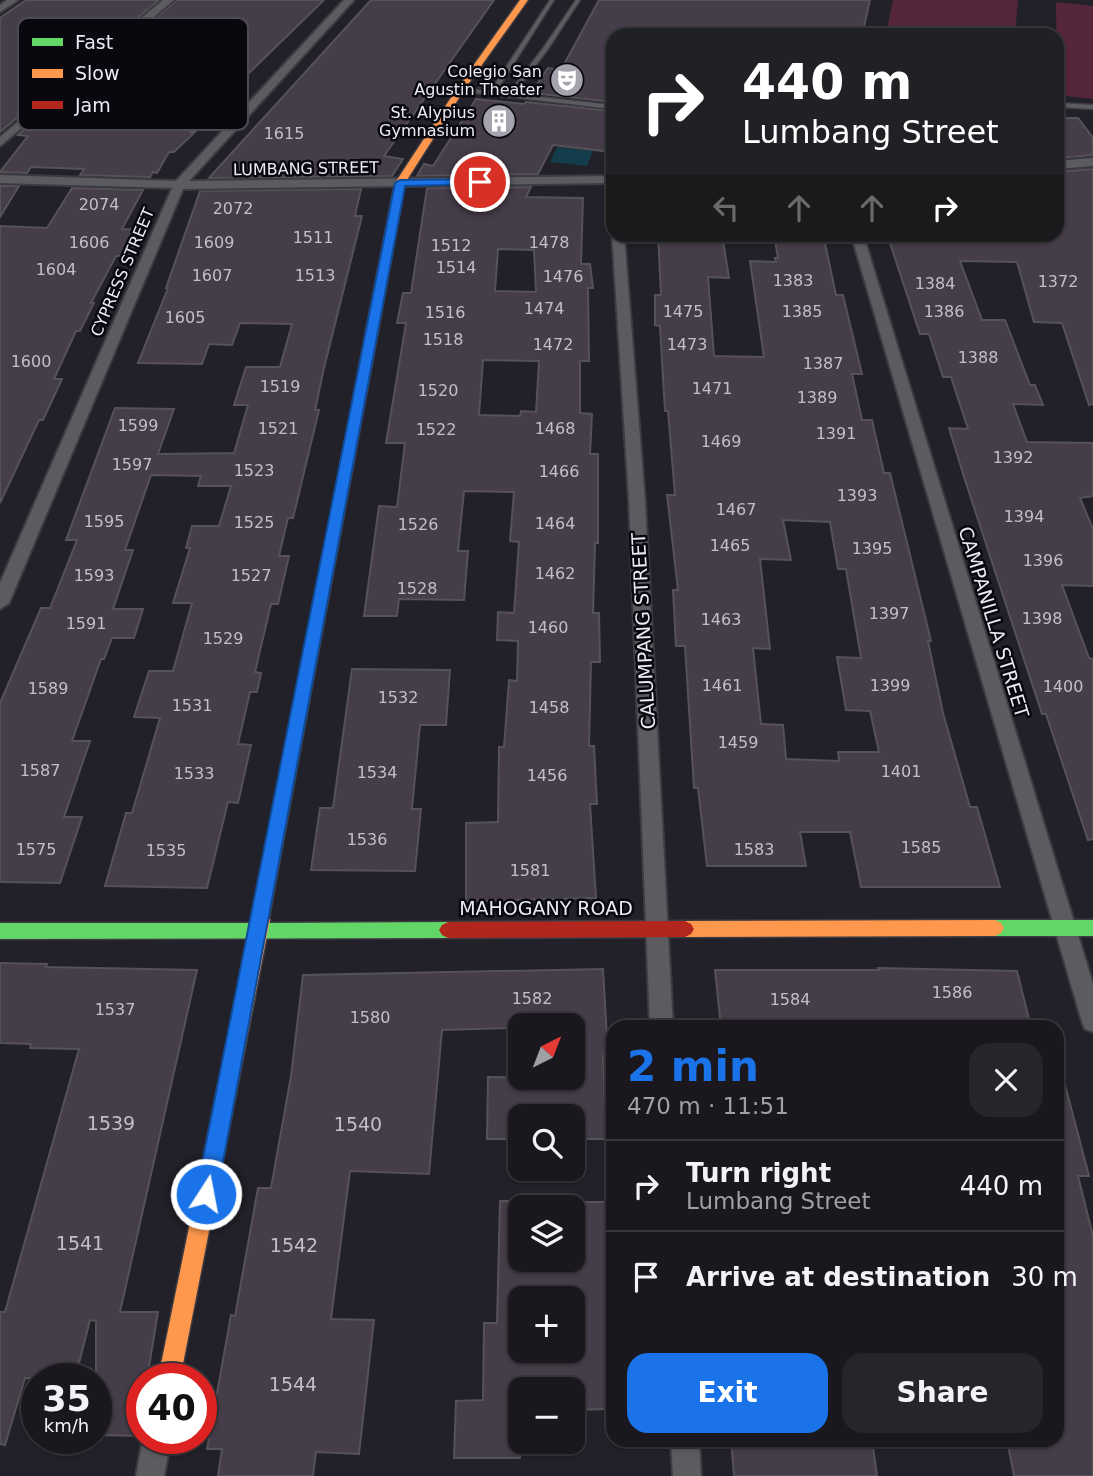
<!DOCTYPE html>
<meta charset="utf-8">
<style>
:root{--surface:#1a181e;--page:#27252b;--text:#f1f3f6;--muted:#9fa0a4;--line:#38373c;--accent:#1a73e8}
body{margin:0;font-family:"DejaVu Sans",sans-serif;background:var(--page);color:var(--text);height:100vh;display:flex;flex-direction:column;font-size:26px;white-space:nowrap}
*{box-sizing:border-box;margin:0}
p{font-size:23px;color:var(--muted)}
.icon{flex:none;width:38px;height:38px;fill:none;stroke:currentColor;stroke-width:2;stroke-linecap:round;stroke-linejoin:round}
.map{position:relative;flex:1;overflow:hidden}
.details{position:absolute;left:606px;top:1020px;width:458px;height:427px;display:flex;flex-direction:column;background:var(--surface);border-radius:21px;box-shadow:0 2px 5px #0004,0 0 0 2px var(--line)}
.details>*{flex:none}
.top-card{position:absolute;left:606px;top:28px;width:458px;height:214px;border-radius:21px;box-shadow:0 2px 5px #0004,0 0 0 2px var(--line);background:#202124;color:#fff;overflow:hidden}
.needle{width:46px;rotate:42deg}
.tools{position:absolute;left:508px;top:1013px;display:grid;gap:14px}
.tools a{display:grid;place-items:center;width:77px;height:77px;border-radius:14px;background:var(--surface);box-shadow:0 2px 5px #0004,0 0 0 2px var(--line);font-size:35px}
.speed{position:absolute;left:21px;top:1363px;display:flex;gap:14px;font-size:35px;font-weight:700;text-align:center}
.speed>*{display:grid;place-content:center;width:91px;height:91px;border-radius:50%;background:var(--surface);box-shadow:0 2px 5px #0004,0 0 0 2px var(--line);line-height:1}
.speed small{font-size:18px;font-weight:400}
.speed .limit{border:10px solid #d22;background:#fff;color:#111}
.pin{position:absolute;display:grid;place-items:center;width:60px;height:60px;color:#fff;margin:-30px;border:4px solid #fff;border-radius:50%;box-shadow:0 2px 7px #0007}
.me{position:absolute;width:77px;margin:-38px;rotate:11deg;stroke-linejoin:round;filter:drop-shadow(0 0 5px #0008)}
.turn{display:flex;align-items:center;gap:24px;height:147px;padding:0 21px;font-size:32px}
.turn .icon{width:91px;height:91px;stroke-width:2.5}
.turn b{display:block;font-size:49px;line-height:60px}
.lanes{display:flex;align-items:center;height:66px;padding:0 21px;background:#0003;justify-content:center;gap:35px;direction:ltr}
.lanes .off{opacity:.35}
.round{display:grid;place-items:center;flex:none;width:74px;height:74px;border-radius:21px;background:var(--page)}
.overview{display:flex;align-items:center;justify-content:space-between;height:119px;padding:0 21px}
h1{font-size:42px;font-weight:700;line-height:52px;color:var(--accent)}
.cta{display:flex;gap:14px;margin-top:auto;padding:14px 21px}
.cta a{flex:1;height:80px;border-radius:21px;background:var(--accent);color:#fff;font-size:28px;font-weight:700;line-height:80px;text-align:center}
.cta a+a{background:var(--page);color:var(--text)}
ul{padding:0;list-style:none}
li{display:flex;align-items:center;gap:21px;height:91px;padding:0 21px;border-top:2px solid var(--line)}
li div{flex:1}
li b{display:block;font-size:26px}
li em{font-style:normal}
.map>svg:first-child{display:block}
.green{fill:#552639}
.water{fill:#133d4b}
.building{fill:#453d49;stroke:#555258;stroke-width:2;fill-rule:evenodd}
.lines{fill:none;stroke-linecap:round;stroke-linejoin:round}
.lane-casing{stroke:#3c3b42;stroke-width:3}
.street-casing{stroke:#3c3b42;stroke-width:4}
.fast-casing{stroke:#3c3b42;stroke-width:3}
.slow-casing{stroke:#3c3b42;stroke-width:3}
.jam-casing{stroke:#3c3b42;stroke-width:3}
.lane{fill:#5b5b60;fill-rule:evenodd}
.street{fill:#5b5b60;fill-rule:evenodd}
.fast{fill:#63d668;fill-rule:evenodd}
.slow{fill:#ff974d;fill-rule:evenodd}
.jam{fill:#b3261e;fill-rule:evenodd}
.route{fill:#1a73e8;stroke:#114b97;stroke-width:2}
.labels{text-anchor:middle;stroke-width:5;stroke-linejoin:round;paint-order:stroke}
.far-poi-label{font-size:16px;fill:#ebeaf4;stroke:#09080f;text-anchor:end}
.number-label{font-size:16px;fill:#c2bfc9}
.far-street-label{font-size:16px;fill:#ebeaf4;stroke:#09080f}
.street-label{font-size:19px;fill:#ebeaf4;stroke:#09080f}
.near-number-label{font-size:19px;fill:#c2bfc9}
.key{fill:#09080f;stroke:#4d4c54;stroke-width:2}
.key-label{font-size:19px;fill:#ebeaf4}
</style>
<div class="map">
<svg width="1093" height="1476" viewBox="0 0 1093 1476">
<rect width="100%" height="100%" fill="#222028"/>
<g class="green">
<polygon points="893,0 1018,0 1015,35 886,35"/>
<polygon points="1056,2 1093,6 1093,99 1057,95"/>
</g>
<polygon class="water" points="557,147 593,151 587,166 550,162"/>
<g class="building">
<polygon points="26,0 159,0 0,132 0,18"/>
<polygon points="177,0 324,0 218,103 210,99 191,132 195,132 174,152 169,152 157,173 153,172 150,177 80,175 84,169 31,167 27,173 0,172 28,136 18,135"/>
<polygon points="371,0 494,0 384,156 403,159 392,176 209,178"/>
<polygon points="599,0 870,0 862,35 612,35 612,102 531,93 548,68 561,70"/>
<polygon points="476,99 524,104 526,102 612,111 612,152 553,145 538,174 417,176 424,164 433,166"/>
<polygon points="1057,118 1078,118 1093,138 1093,155 1057,158"/>
<polygon points="1093,169 1093,404 1089,405 1062,323 1034,322 1017,262 960,261 982,320 1005,320 1030,385 1035,385 1043,405 1013,404 1027,442 1093,443 1093,496 1080,498 1093,529 1093,586 1062,585 1089,658 1093,659 1093,839 1088,840 1046,714 1042,714 964,477 949,428 968,429 951,377 943,377 929,334 920,334 887,234 1057,237 1057,172"/>
<polygon points="0,186 19,186 0,217"/>
<path d="M531,187L526,197L583,198L581,264H590L593,288H588L589,361H580V413L592,414L590,454H598V543H595L593,613H599L600,662H591L589,746H594L597,804H590L596,898L466,901V823L498,822L499,747H504L509,680L517,681L518,641L497,640L498,612L514,613L519,542L510,541L514,492L464,491L458,551H468L464,600L399,599L397,616H364L379,506L397,507L405,443H386L406,323H397L403,293H411L427,188ZM498,249L534,250L536,292L495,291ZM483,360L539,361L536,412L521,411L520,416L479,415Z"/>
<polygon points="72,188 143,190 122,229 143,230 129,256 116,256 91,303 94,303 80,331 76,331 54,379 62,379 43,420 39,420 0,503 0,226 47,228"/>
<polygon points="361,189 355,216 362,216 324,368 315,410 319,410 293,518 288,518 279,556 289,556 278,604 271,604 255,672 261,673 257,692 250,692 238,744 251,745 238,803 228,802 207,888 105,886 126,813 132,813 160,718 134,717 149,671 173,671 192,603 173,603 190,548 186,548 192,526 219,526 231,486 198,486 201,476 151,475 125,550 133,550 113,609 143,609 134,638 112,638 104,659 101,659 72,741 90,741 64,817 82,817 60,883 0,882 0,703 41,608 50,608 77,540 66,540 115,408 174,409 158,454 234,453 248,405 234,405 246,367 280,367 292,324 240,323 232,345 209,344 202,364 138,363 168,288 166,288 200,191"/>
<path d="M658,234H722L729,278L708,277L714,356L764,357L750,261L776,262L775,258H778L774,234H823L836,295H843L862,374H852L862,420H872L884,473H890L931,641H928L943,713L970,807H977L1000,887H861L850,832H800L806,866H707L698,788H694L685,646H676L673,590H678L667,495H675L668,411H665L660,326L655,325V295H661ZM783,520L830,522L838,569H846L861,658L837,657L846,710L870,711L879,752H838L839,761L786,759L783,725L761,724L753,648L770,649L760,559L791,560Z"/>
<polygon points="352,669 450,670 446,725 420,725 412,809 421,809 415,871 311,870 320,808 333,808"/>
<polygon points="0,963 47,964 46,967 197,970 120,1312 158,1312 147,1379 142,1379 141,1436 96,1435 96,1321 90,1320 75,1379 25,1378 5,1445 0,1444 0,1312 5,1312 79,1049 30,1048 31,1044 0,1043"/>
<polygon points="878,968 1017,971 1031,1027 721,1027 715,970 879,970"/>
<polygon points="603,969 608,1056 603,1056 606,1139 572,1139 572,1116 520,1116 520,1139 487,1139 488,1077 572,1078 572,1026 442,1030 429,1174 350,1171 331,1319 374,1320 359,1454 316,1452 313,1476 218,1476 222,1449 207,1449 231,1315 235,1316 258,1188 271,1188 291,1076 303,975"/>
<polygon points="1064,1081 1089,1176 1078,1176 1093,1236 1093,1476 1014,1476 1007,1440 1057,1440 1057,1082"/>
<path d="M500,1201H520V1260H572V1202H612V1293H606L611,1409L572,1410V1390H520V1458H454L456,1401L483,1400L484,1323H497ZM520,1293H572V1351H520Z"/>
<polygon points="731,1440 872,1440 877,1476 734,1476"/>
</g>
<g class="lines">
<g class="lane-casing">
<g id="lane">
<polygon points="550,0 554,0 499,87 479,87 479,85 481,84 495,84"/>
<polygon points="576,0 580,0 548,49 514,94 612,105 612,109 458,91 458,89 460,88 509,93 544,47"/>
<polygon points="1057,103 1093,105 1093,109 1057,107"/>
</g>
</g>
<g class="street-casing">
<g id="street">
<polygon points="7,0 18,0 0,12 0,5"/>
<polygon points="163,0 174,0 0,146 0,137"/>
<polygon points="344,0 354,0 189,181 612,176 612,183 183,189 9,603 0,609 0,583 172,188 0,183 0,175 176,181"/>
<polygon points="1093,158 1093,166 1057,169 1057,161"/>
<polygon points="612,233 624,234 645,501 673,1027 650,1027 629,501"/>
<polygon points="851,234 863,234 1093,984 1093,1032 1085,1029 1082,1022"/>
<polygon points="143,1438 171,1438 164,1476 136,1476"/>
<polygon points="671,1440 699,1440 701,1476 673,1476"/>
</g>
</g>
<g class="fast-casing">
<g id="fast">
<polygon points="372,328 378,331 268,923 448,922 454,925 457,930 454,935 448,938 0,939 0,923 254,923 366,331"/>
<polygon points="995,920 1093,920 1093,936 995,936 989,933 986,928 989,923"/>
</g>
</g>
<g class="slow-casing">
<g id="slow">
<polygon points="520,0 528,0 464,90 405,183 378,331 368,333 366,331 395,183 456,90"/>
<polygon points="261,912 267,915 270,920 180,1379 158,1379 252,920 255,915"/>
<polygon points="995,920 1001,923 1004,928 1001,933 995,936 685,937 679,934 676,929 679,924 685,921"/>
</g>
</g>
<g class="jam-casing">
<polygon id="jam" points="685,921 691,924 694,929 691,934 685,937 448,938 442,935 439,930 442,925 448,922"/>
</g>
<use href="#lane" class="lane"/>
<use href="#street" class="street"/>
<use href="#fast" class="fast"/>
<use href="#slow" class="slow"/>
<use href="#jam" class="jam"/>
</g>
<polygon class="route" points="480,179 483,180 483,184 405,186 217,1194 214,1201 206,1204 199,1201 196,1194 395,183 400,180"/>
<defs>
<g id="theatre-disc" transform="scale(1.75)"><circle r="9.5" fill="#a5a3ad" stroke="#09080f"/><path d="M-5-5.5Q0-4 5-5.5V0Q5 5 0 6Q-5 5-5 0ZM-3.3-2.5H-1v1.5H-3.3ZM1-2.5H3.3v1.5H1ZM-2.8 1Q0 5.5 2.8 1Z" fill="#fff"/></g>
<g id="building-disc" transform="scale(1.75)"><circle r="9.5" fill="#a5a3ad" stroke="#09080f"/><path d="M-4-6H4V6H1V3H-1V6H-4ZM-2.5-4.3h1.7v1.8h-1.7ZM.8-4.3h1.7v1.8H.8ZM-2.5-1h1.7V.8h-1.7ZM.8-1h1.7V.8H.8Z" fill="#fff"/></g>
</defs>
<g fill-rule="evenodd">
<use href="#theatre-disc" x="567" y="80"/>
<use href="#building-disc" x="499" y="121"/>
</g>
<g class="labels">
<g class="far-poi-label">
<text x="542" y="77">Colegio San<tspan x="542" dy="18">Agustin Theater</tspan></text>
<text x="475" y="118">St. Alypius<tspan x="475" dy="18">Gymnasium</tspan></text>
</g>
<g class="number-label">
<text x="284" y="139">1615</text>
<text x="99" y="210">2074</text>
<text x="233" y="214">2072</text>
<text x="313" y="243">1511</text>
<text x="89" y="248">1606</text>
<text x="214" y="248">1609</text>
<text x="549" y="248">1478</text>
<text x="451" y="251">1512</text>
<text x="456" y="273">1514</text>
<text x="56" y="275">1604</text>
<text x="212" y="281">1607</text>
<text x="315" y="281">1513</text>
<text x="563" y="282">1476</text>
<text x="793" y="286">1383</text>
<text x="1058" y="287">1372</text>
<text x="935" y="289">1384</text>
<text x="544" y="314">1474</text>
<text x="683" y="317">1475</text>
<text x="802" y="317">1385</text>
<text x="944" y="317">1386</text>
<text x="445" y="318">1516</text>
<text x="185" y="323">1605</text>
<text x="443" y="345">1518</text>
<text x="553" y="350">1472</text>
<text x="687" y="350">1473</text>
<text x="978" y="363">1388</text>
<text x="31" y="367">1600</text>
<text x="823" y="369">1387</text>
<text x="280" y="392">1519</text>
<text x="712" y="394">1471</text>
<text x="438" y="396">1520</text>
<text x="817" y="403">1389</text>
<text x="138" y="431">1599</text>
<text x="278" y="434">1521</text>
<text x="555" y="434">1468</text>
<text x="436" y="435">1522</text>
<text x="836" y="439">1391</text>
<text x="721" y="447">1469</text>
<text x="1013" y="463">1392</text>
<text x="132" y="470">1597</text>
<text x="254" y="476">1523</text>
<text x="559" y="477">1466</text>
<text x="857" y="501">1393</text>
<text x="736" y="515">1467</text>
<text x="1024" y="522">1394</text>
<text x="104" y="527">1595</text>
<text x="254" y="528">1525</text>
<text x="555" y="529">1464</text>
<text x="418" y="530">1526</text>
<text x="730" y="551">1465</text>
<text x="872" y="554">1395</text>
<text x="1043" y="566">1396</text>
<text x="555" y="579">1462</text>
<text x="94" y="581">1593</text>
<text x="251" y="581">1527</text>
<text x="417" y="594">1528</text>
<text x="889" y="619">1397</text>
<text x="1042" y="624">1398</text>
<text x="721" y="625">1463</text>
<text x="86" y="629">1591</text>
<text x="548" y="633">1460</text>
<text x="223" y="644">1529</text>
<text x="722" y="691">1461</text>
<text x="890" y="691">1399</text>
<text x="1063" y="692">1400</text>
<text x="48" y="694">1589</text>
<text x="398" y="703">1532</text>
<text x="192" y="711">1531</text>
<text x="549" y="713">1458</text>
<text x="738" y="748">1459</text>
<text x="40" y="776">1587</text>
<text x="901" y="777">1401</text>
<text x="377" y="778">1534</text>
<text x="194" y="779">1533</text>
<text x="547" y="781">1456</text>
<text x="367" y="845">1536</text>
<text x="921" y="853">1585</text>
<text x="36" y="855">1575</text>
<text x="754" y="855">1583</text>
<text x="166" y="856">1535</text>
<text x="530" y="876">1581</text>
<text x="952" y="998">1586</text>
<text x="532" y="1004">1582</text>
<text x="790" y="1005">1584</text>
<text x="115" y="1015">1537</text>
<text x="370" y="1023">1580</text>
</g>
<g class="far-street-label">
<text transform="translate(306 168) rotate(-1)" y="6">LUMBANG STREET</text>
<text transform="translate(122 272) rotate(-67)" y="6">CYPRESS STREET</text>
</g>
<g class="street-label">
<text transform="translate(994 622) rotate(73)" y="7">CAMPANILLA STREET</text>
<text transform="translate(643 631) rotate(-93)" y="7">CALUMPANG STREET</text>
<text x="546" y="915">MAHOGANY ROAD</text>
</g>
<g class="near-number-label">
<text x="111" y="1130">1539</text>
<text x="358" y="1131">1540</text>
<text x="80" y="1250">1541</text>
<text x="294" y="1252">1542</text>
<text x="293" y="1391">1544</text>
</g>
</g>
<rect x="18" y="18" width="230" height="112" rx="10" class="key"/>
<rect x="32" y="38" width="31" height="8" fill="#63d668"/>
<rect x="32" y="69" width="31" height="9" fill="#ff974d"/>
<rect x="32" y="101" width="31" height="8" fill="#b3261e"/>
<g class="key-label">
<text x="75" y="49">Fast</text>
<text x="75" y="80">Slow</text>
<text x="75" y="112">Jam</text>
</g>
</svg>
<div class="tools">
<a><svg class="needle" viewBox="-14 -14 28 28"><path d="M0-13l5 13h-10z" fill="#e53935"/><path d="M0 13l5-13h-10z" fill="#9fa0a4"/></svg></a>
<a><svg class="icon" aria-label="search" viewBox="0 0 24 24"><circle cx="10" cy="10" r="6"/><path d="M15 15l6 6"/></svg></a>
<a><svg class="icon" aria-label="layers" viewBox="0 0 24 24"><path d="M12 4l9 5-9 5-9-5zM3 14l9 5 9-5"/></svg></a>
<a>+</a>
<a>−</a>
</div>
<div class="speed"><div>35<small>km/h</small></div><div class="limit">40</div></div>
<div class="pin" style="left:480px;top:182px;background:#d93025"><svg class="icon" aria-label="arrive" viewBox="0 0 24 24"><path d="M6 21V4h12l-3 4 3 4H6"/></svg></div>
<svg class="me" style="left:206px;top:1194px" viewBox="-20 -20 40 40"><circle r="17" fill="#1a73e8" stroke="#fff" stroke-width="3"/><path d="M0-11L8 9 0 5-8 9z" fill="#fff"/></svg>
<div class="top-card">
<div class="turn"><svg class="icon" aria-label="right" viewBox="0 0 24 24"><path d="M7 20v-9h11M14 6l5 5-5 5"/></svg><div><b>440 m</b>Lumbang Street</div></div>
<div class="lanes"><svg class="icon off" aria-label="left" viewBox="0 0 24 24"><path d="M17 20v-9H6M10 6l-5 5 5 5"/></svg><svg class="icon off" aria-label="ahead" viewBox="0 0 24 24"><path d="M12 20V5M6 11l6-6 6 6"/></svg><svg class="icon off" aria-label="ahead" viewBox="0 0 24 24"><path d="M12 20V5M6 11l6-6 6 6"/></svg><svg class="icon" aria-label="right" viewBox="0 0 24 24"><path d="M7 20v-9h11M14 6l5 5-5 5"/></svg></div>
</div>
<section class="details">
<div class="overview"><div><h1>2 min</h1><p>470 m · 11:51</p></div><a class="round"><svg class="icon" aria-label="close" viewBox="0 0 24 24"><path d="M6 6l12 12M18 6L6 18"/></svg></a></div>
<ul>
<li><svg class="icon" aria-label="right" viewBox="0 0 24 24"><path d="M7 20v-9h11M14 6l5 5-5 5"/></svg><div><b>Turn right</b><p>Lumbang Street</p></div><em>440 m</em></li>
<li><svg class="icon" aria-label="arrive" viewBox="0 0 24 24"><path d="M6 21V4h12l-3 4 3 4H6"/></svg><div><b>Arrive at destination</b></div><em>30 m</em></li>
</ul>
<div class="cta"><a>Exit</a><a>Share</a></div>
</section>
</div>
